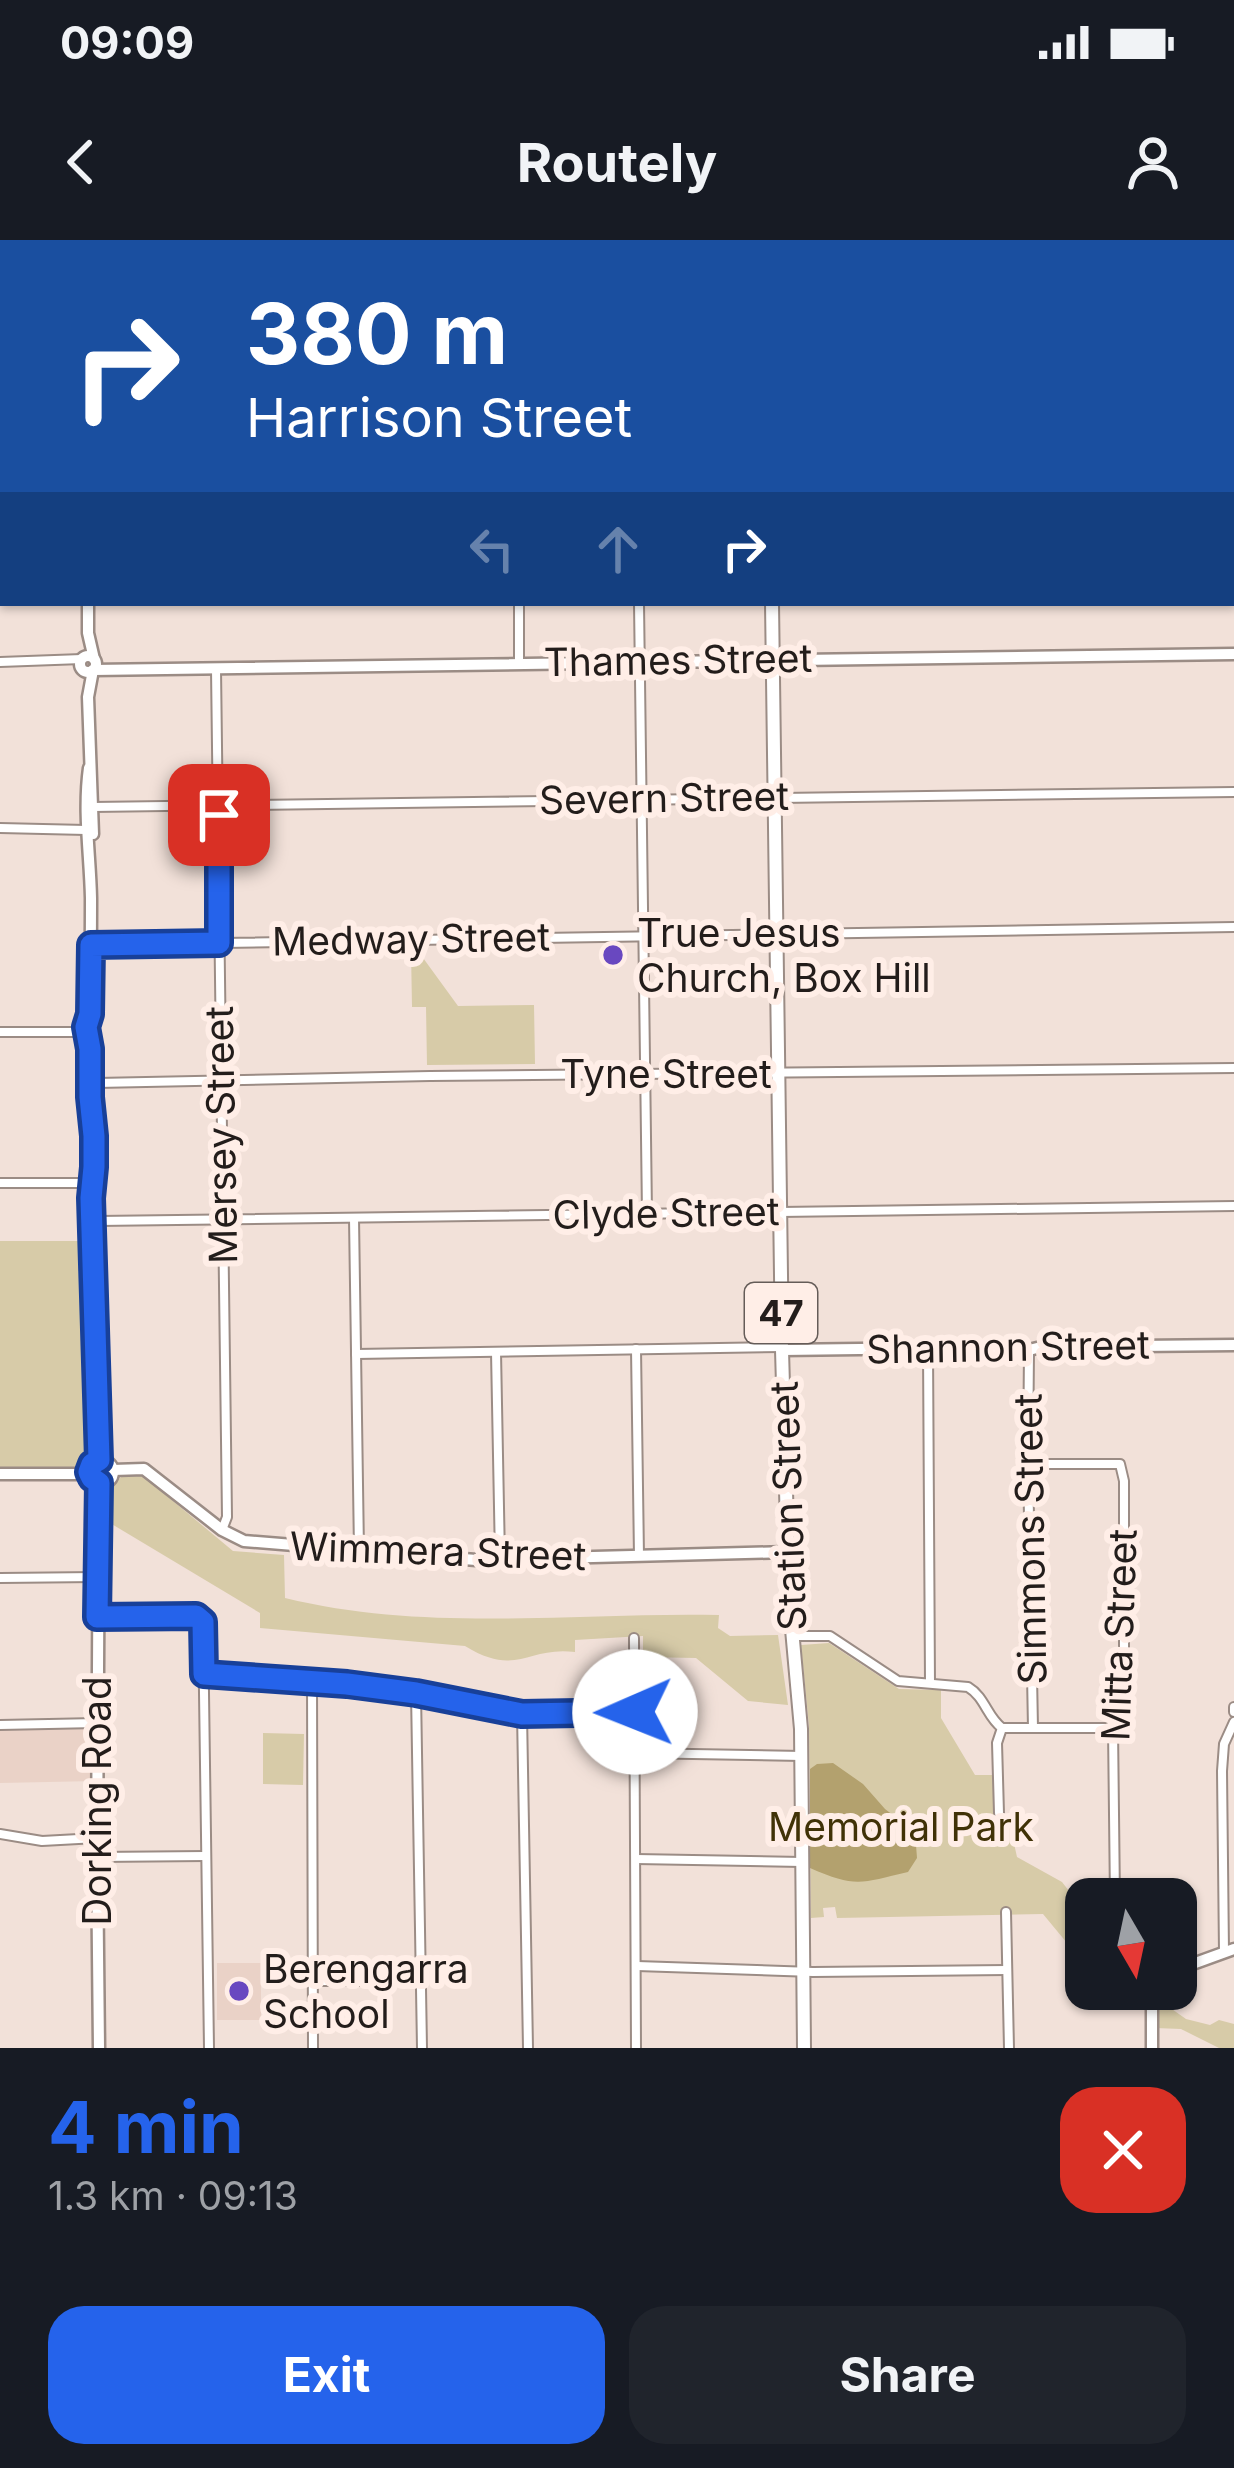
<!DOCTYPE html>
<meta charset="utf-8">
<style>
:root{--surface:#171b24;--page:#20242c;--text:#f1f3f6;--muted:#9ea1a6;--accent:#2563eb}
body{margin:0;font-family:Inter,sans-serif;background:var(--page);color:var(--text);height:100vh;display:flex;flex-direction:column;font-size:45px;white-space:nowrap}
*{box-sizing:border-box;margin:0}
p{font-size:39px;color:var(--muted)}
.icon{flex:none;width:66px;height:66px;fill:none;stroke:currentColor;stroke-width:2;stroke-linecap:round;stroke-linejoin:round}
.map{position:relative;height:1808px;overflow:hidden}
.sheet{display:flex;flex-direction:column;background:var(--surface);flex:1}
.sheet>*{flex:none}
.top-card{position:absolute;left:0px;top:0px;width:1236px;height:366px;box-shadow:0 3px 9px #0004;background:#1a4fa0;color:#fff;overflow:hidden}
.needle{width:78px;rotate:171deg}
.tools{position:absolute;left:1065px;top:1638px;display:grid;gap:24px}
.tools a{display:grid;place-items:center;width:132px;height:132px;border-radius:24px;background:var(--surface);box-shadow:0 3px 9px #0004;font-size:60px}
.pin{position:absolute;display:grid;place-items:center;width:102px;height:102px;color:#fff;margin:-51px;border-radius:24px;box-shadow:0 6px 18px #0006}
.me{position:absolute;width:132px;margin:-66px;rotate:269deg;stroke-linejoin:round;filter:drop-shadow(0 0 9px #0008)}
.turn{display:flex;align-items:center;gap:42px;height:252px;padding:0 48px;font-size:54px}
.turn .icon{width:156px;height:156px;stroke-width:2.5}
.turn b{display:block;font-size:84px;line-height:102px}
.lanes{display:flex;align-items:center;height:114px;padding:0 48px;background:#0003;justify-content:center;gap:60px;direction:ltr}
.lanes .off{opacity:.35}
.round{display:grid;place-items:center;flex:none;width:126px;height:126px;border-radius:36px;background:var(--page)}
.summary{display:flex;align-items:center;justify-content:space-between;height:204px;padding:0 48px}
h1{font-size:72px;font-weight:700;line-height:90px;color:var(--accent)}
.button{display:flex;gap:24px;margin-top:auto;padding:24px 48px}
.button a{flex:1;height:138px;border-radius:36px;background:var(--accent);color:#fff;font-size:48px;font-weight:700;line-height:138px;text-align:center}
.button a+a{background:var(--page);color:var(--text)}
.status{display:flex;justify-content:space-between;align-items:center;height:84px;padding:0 60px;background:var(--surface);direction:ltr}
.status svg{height:33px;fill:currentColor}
header{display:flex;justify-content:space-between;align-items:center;height:156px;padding:0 48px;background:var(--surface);font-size:54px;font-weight:700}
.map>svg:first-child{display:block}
.built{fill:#ead2c7}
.green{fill:#d7cba8}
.forest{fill:#b3a16e}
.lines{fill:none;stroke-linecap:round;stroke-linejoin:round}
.street-casing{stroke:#9b8c85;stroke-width:12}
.secondary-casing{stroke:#9b8c85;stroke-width:15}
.primary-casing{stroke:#9b8c85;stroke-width:16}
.street{stroke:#fff;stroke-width:8}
.secondary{stroke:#fff;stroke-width:10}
.primary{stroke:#fff;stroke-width:12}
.route-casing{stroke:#184099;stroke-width:30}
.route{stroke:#2563eb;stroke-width:21}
.poi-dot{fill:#6948c0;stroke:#ffeee7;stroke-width:4.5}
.labels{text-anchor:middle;stroke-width:12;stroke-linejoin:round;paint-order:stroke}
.shield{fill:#ffeee7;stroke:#655c58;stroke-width:3}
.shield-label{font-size:36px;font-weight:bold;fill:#231d1b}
.street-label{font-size:39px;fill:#231d1b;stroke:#ffeee7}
.poi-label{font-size:39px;fill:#231d1b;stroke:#ffeee7;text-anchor:start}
.park-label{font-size:39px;fill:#403207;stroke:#ffeee7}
</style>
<div class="status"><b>09:09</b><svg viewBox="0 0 49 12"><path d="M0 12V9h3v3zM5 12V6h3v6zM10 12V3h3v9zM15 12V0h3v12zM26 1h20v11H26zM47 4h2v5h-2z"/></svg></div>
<header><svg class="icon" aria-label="back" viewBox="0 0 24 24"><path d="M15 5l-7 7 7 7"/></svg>Routely<svg class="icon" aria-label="person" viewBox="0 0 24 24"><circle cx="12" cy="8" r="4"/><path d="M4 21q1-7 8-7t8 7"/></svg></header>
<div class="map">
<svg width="1234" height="1808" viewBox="0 0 1234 1808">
<rect width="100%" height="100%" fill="#f2e1d9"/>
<g class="built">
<polygon points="95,1486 96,1541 0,1543 0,1487"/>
<rect x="217" y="1723" width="44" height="57"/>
</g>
<g class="green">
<polygon points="411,711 418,711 458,766 534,765 535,824 427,825 426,767 412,767"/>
<polygon points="0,1001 90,1001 90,1228 0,1229"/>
<path d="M122,1236H143L233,1311L284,1315L285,1358C428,1393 574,1372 719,1375L718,1388L730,1396L778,1395L788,1465L748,1461L696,1418L643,1417V1396L575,1400V1412C527,1406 517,1438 465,1406L260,1388V1373L110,1283L109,1250Z"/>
<polygon points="829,1403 899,1449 941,1450 941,1478 975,1535 995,1535 996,1580 1009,1581 1017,1617 1062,1642 1086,1673 1086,1726 1043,1674 837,1678 835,1667 823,1668 824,1677 811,1678 809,1486 801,1405"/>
<polygon points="263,1493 304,1494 303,1545 263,1544"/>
<polygon points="1159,1760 1186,1779 1210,1785 1219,1780 1234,1784 1234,1808 1219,1808 1181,1789 1155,1788"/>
</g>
<path class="forest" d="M833,1523L863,1544L885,1569L902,1582L916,1605L917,1618L908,1632C861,1643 856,1648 810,1628V1529L817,1524Z"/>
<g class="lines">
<g class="street-casing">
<g id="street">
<polyline points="416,0 417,3"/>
<polyline points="517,0 517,3"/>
<polyline points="978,0 978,3"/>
<polyline points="1157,0 1157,3"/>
<polyline points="256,3 256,0"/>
<polyline points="519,363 519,422"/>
<polyline points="639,363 647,973"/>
<polyline points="0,422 82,419"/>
<polyline points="216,429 227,1277 222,1290"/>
<polyline points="93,567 1234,552"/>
<polyline points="0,588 86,590"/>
<polyline points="91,705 1234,687"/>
<polyline points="0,792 86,792"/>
<polyline points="97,843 430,836 1234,828"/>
<polyline points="0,943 92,943"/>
<polyline points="354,978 359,1311"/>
<polyline points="98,981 1234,966"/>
<polyline points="636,1109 639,1316"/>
<polyline points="928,1109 930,1443"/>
<polyline points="1029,1110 1028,1224 1033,1488"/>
<polyline points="496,1112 500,1319"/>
<polyline points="356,1114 782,1107"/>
<polyline points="1028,1224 1120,1224 1124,1241 1124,1438 1114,1474 1113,1488 1115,1659"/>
<polyline points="0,1338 97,1337"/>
<polyline points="98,1377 196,1375 203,1382 209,1808"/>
<path d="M794,1396H830L898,1441L968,1447C985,1457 987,1477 1002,1488H1113"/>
<polyline points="634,1398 636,1808"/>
<polyline points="204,1434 312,1440 416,1453 522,1474 635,1472"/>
<polyline points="312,1440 313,1808"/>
<polyline points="416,1453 422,1808"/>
<polyline points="1234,1467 1234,1472"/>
<polyline points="522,1474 528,1808"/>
<polyline points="0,1485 97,1483"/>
<polyline points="635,1513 802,1516"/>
<polyline points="999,1573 997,1503 1002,1488"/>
<polyline points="0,1594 42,1601 97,1598"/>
<polyline points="97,1617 206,1616"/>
<polyline points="636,1619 802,1622"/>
<polyline points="1006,1672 1009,1808"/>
<polyline points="1224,1712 1222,1531 1224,1504 1234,1482"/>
<polyline points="637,1726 813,1732 1007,1730"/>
<polyline points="312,1741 420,1741"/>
</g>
</g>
<g class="secondary-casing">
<g id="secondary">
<polyline points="88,3 88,0"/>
<polyline points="88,363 88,393 94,419"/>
<circle cx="88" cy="424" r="8"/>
<polyline points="93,430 1234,414"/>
<polyline points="93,430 88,457 93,594"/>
<path d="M89,528C83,572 90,614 91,658C91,702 91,744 86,788C85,799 91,812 91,824C90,902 102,978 96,1056"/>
<polyline points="91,1002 92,948"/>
<polyline points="95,1050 99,1220"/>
<polyline points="782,1110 1013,1107 1029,1110 1041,1107 1234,1105"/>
<circle cx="101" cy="1232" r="12"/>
<polyline points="113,1230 144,1229 222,1290 244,1301 476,1320 788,1312"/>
<polyline points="0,1234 90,1234"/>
<polyline points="1176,1730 1234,1709"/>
<polyline points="1152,1749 1152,1808"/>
<polyline points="99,1808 97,1617 99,1243"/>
</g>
</g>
<g class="primary-casing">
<g id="primary">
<polyline points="771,0 771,3"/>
<polyline points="772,363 782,1110 789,1356 801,1489 804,1808"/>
</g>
</g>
<use href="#street" class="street"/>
<use href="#secondary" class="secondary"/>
<use href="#primary" class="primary"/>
</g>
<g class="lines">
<g class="route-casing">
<polyline id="route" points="219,575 219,703 91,705 90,774 86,787 90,809 90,857 94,896 94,927 91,958 99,1220 92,1224 89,1232 92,1238 99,1243 97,1377 196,1376 203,1382 204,1434 347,1444 416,1453 522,1474 635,1472"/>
</g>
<use href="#route" class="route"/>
</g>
<g class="poi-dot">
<circle cx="613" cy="715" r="12"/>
<circle cx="239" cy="1751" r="12"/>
</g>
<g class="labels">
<rect class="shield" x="745" y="1043" width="72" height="60" rx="9"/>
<g class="shield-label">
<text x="781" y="1086">47</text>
</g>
<g class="street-label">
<text transform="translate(678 420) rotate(-1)" y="14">Thames Street</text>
<text transform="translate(664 558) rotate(-1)" y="14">Severn Street</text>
<text transform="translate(411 699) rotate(-1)" y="14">Medway Street</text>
<text x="666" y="848">Tyne Street</text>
<text transform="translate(221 895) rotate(-91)" y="14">Mersey Street</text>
<text transform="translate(666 973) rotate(-1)" y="14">Clyde Street</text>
<text transform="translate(1008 1107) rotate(-1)" y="14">Shannon Street</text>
<text transform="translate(788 1266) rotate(-92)" y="14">Station Street</text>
<text transform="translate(1030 1299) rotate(-91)" y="14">Simmons Street</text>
<text transform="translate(438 1311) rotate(2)" y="14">Wimmera Street</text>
<text transform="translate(1119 1395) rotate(-88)" y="14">Mitta Street</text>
<text transform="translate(97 1561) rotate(-90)" y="14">Dorking Road</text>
</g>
<g class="poi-label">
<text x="637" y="707">True Jesus<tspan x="637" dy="45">Church, Box Hill</tspan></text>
<text x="263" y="1743">Berengarra<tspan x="263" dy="45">School</tspan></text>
</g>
<g class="park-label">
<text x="901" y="1601">Memorial Park</text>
</g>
</g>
</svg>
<div class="tools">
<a><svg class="needle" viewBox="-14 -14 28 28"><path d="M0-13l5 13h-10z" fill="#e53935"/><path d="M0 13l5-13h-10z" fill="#9ea1a6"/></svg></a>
</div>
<div class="pin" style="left:219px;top:575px;background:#d93025"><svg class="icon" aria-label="arrive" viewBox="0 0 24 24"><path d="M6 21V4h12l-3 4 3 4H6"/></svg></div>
<svg class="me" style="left:635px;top:1472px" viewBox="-20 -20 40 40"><circle r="19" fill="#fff"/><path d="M0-13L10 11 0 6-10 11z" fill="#2563eb"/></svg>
<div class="top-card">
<div class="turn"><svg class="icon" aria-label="right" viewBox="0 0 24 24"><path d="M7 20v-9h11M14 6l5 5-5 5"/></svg><div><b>380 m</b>Harrison Street</div></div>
<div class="lanes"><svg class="icon off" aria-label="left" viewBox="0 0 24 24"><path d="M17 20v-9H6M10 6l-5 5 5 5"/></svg><svg class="icon off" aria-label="ahead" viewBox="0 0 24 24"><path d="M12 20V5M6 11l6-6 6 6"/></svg><svg class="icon" aria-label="right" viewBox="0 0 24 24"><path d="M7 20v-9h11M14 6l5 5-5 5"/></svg></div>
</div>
</div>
<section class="sheet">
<div class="summary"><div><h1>4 min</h1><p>1.3 km · 09:13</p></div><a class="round" style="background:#d93025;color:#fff"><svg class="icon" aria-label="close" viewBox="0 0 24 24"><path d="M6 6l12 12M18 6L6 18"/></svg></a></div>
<div class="button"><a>Exit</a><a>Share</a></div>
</section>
